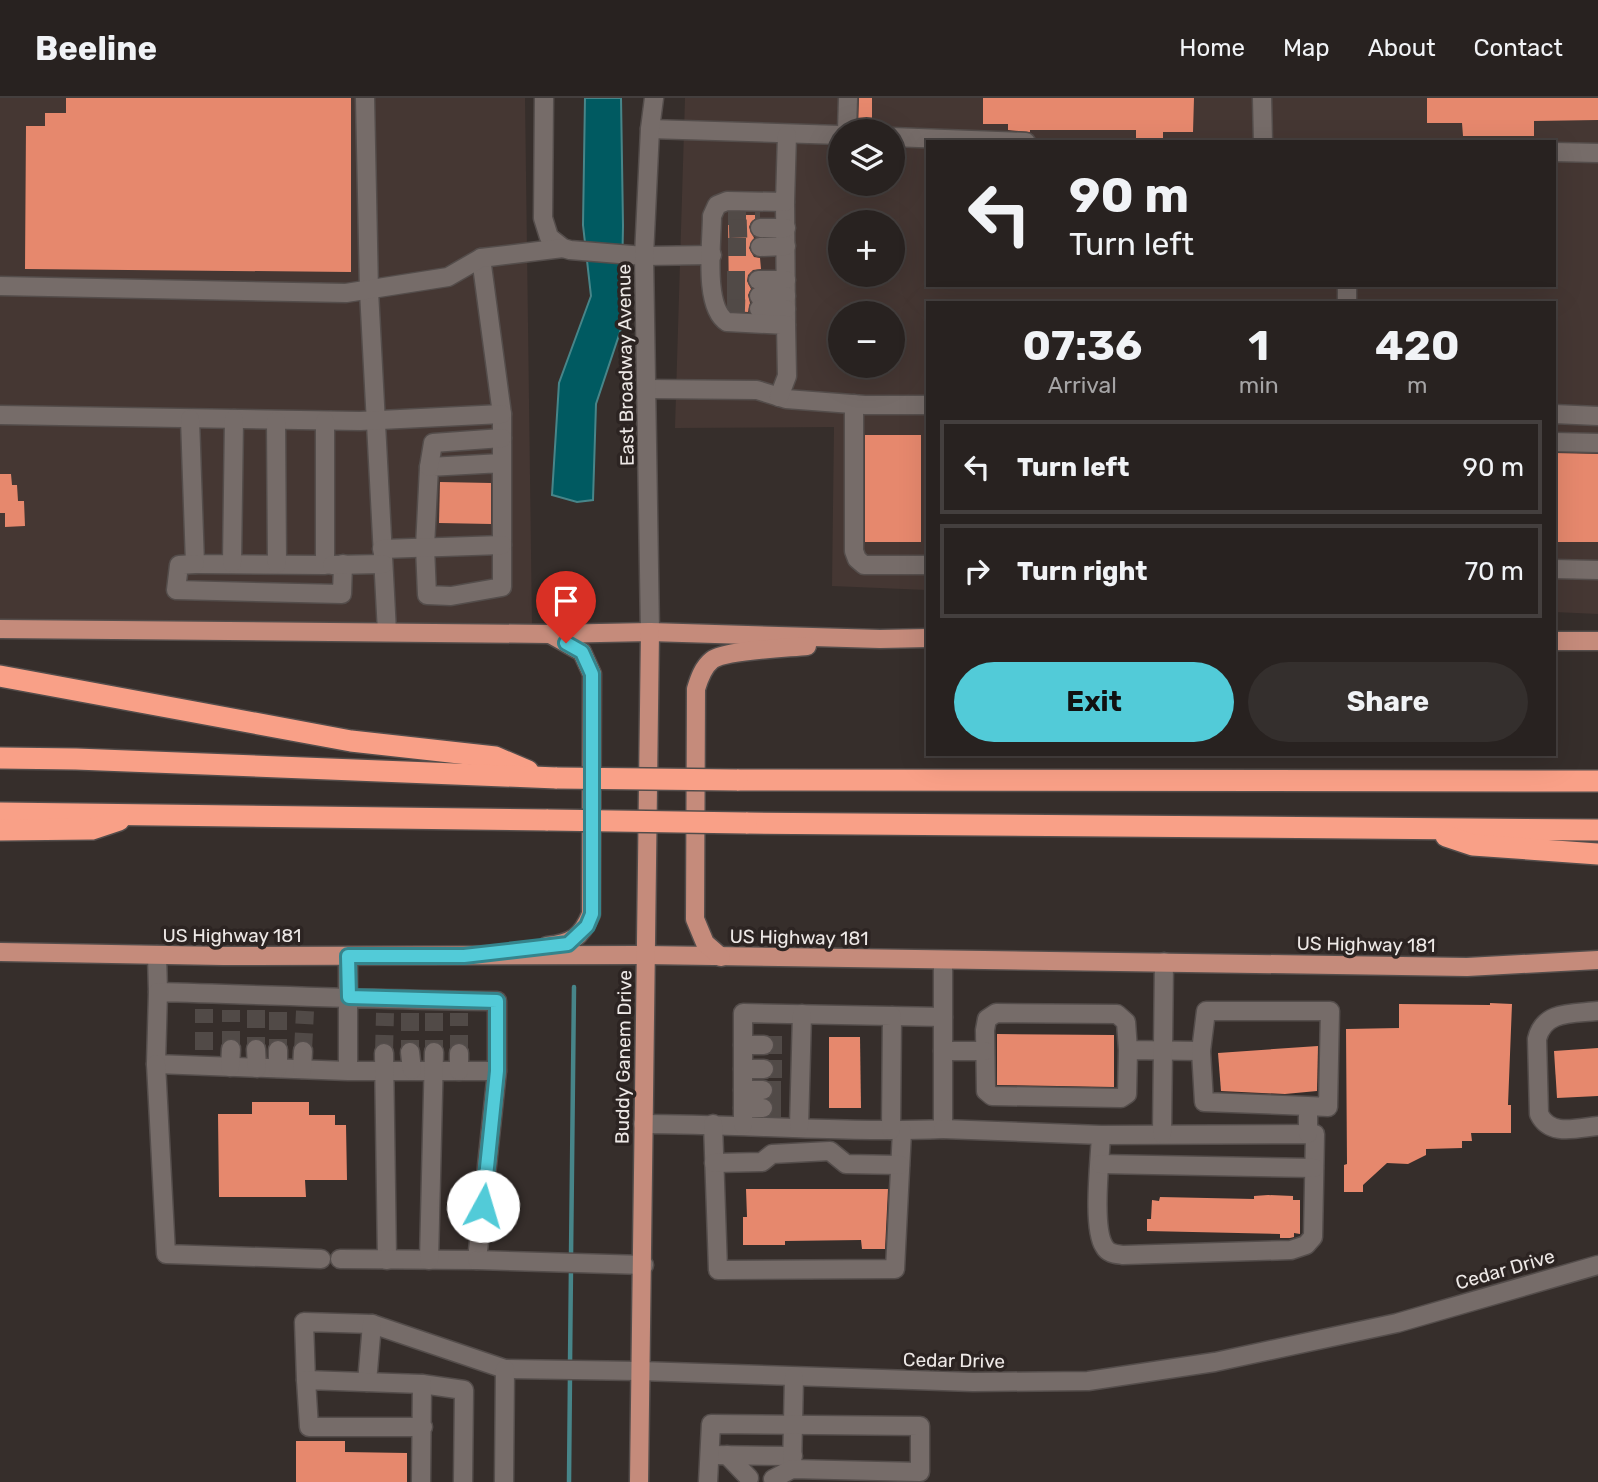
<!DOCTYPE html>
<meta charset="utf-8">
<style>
:root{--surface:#282220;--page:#342f2d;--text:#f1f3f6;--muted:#a5a4a5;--line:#443f3e;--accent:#52cbd8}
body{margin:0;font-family:Rubik,sans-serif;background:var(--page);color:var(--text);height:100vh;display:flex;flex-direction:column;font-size:26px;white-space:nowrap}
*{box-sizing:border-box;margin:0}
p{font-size:23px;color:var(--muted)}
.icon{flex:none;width:38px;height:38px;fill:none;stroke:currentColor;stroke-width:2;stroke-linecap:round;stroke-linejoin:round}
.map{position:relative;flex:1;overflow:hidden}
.drawer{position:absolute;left:926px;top:203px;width:630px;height:455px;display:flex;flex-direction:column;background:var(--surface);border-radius:0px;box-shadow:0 7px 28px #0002,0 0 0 2px var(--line)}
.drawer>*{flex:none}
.top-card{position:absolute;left:926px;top:42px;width:630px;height:147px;border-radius:0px;box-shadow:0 7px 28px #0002,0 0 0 2px var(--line);background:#282220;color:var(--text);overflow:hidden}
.buttons{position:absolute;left:828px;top:21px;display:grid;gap:14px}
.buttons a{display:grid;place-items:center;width:77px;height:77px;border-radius:50%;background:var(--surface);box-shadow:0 7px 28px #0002,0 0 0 2px var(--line);font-size:35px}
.pin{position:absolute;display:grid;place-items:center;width:60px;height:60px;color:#fff;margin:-72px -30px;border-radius:50% 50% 50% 0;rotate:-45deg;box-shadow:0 0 7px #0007}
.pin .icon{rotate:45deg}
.me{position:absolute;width:77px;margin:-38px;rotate:6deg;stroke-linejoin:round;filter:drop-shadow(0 0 5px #0008)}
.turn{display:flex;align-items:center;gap:24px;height:147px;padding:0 28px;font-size:32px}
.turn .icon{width:91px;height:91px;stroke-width:2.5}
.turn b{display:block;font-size:49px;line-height:60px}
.eta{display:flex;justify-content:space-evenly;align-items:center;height:119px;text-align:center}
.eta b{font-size:42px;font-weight:700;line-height:49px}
.primary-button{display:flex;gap:14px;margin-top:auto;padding:14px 28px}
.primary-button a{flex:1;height:80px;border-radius:42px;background:var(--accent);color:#111;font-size:28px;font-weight:700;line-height:80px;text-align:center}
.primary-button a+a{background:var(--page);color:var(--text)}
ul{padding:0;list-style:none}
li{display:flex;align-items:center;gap:21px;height:94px;margin:0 14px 10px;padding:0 14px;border:4px solid var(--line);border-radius:0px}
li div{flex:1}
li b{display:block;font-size:26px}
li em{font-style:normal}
header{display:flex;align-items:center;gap:42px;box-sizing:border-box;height:98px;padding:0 35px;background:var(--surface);border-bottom:2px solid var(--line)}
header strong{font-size:33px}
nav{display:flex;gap:38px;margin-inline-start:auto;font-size:24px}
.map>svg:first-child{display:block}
.built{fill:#453733;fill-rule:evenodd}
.water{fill:#005a61;stroke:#478589;stroke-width:2}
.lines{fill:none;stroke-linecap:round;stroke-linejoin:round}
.stream{stroke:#478589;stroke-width:4.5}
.building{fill:#e6886d}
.minor-tunnel{stroke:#514a47;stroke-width:18;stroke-dasharray:18 9;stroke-linecap:butt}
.minor-casing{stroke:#544d4b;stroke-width:21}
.major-casing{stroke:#544d4b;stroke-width:21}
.highway-casing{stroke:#544d4b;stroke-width:24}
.minor{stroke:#766c69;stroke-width:18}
.major{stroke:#c58b7b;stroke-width:18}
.highway{stroke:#f9a087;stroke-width:21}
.highway-bridge-casing{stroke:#544d4b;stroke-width:24;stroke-linecap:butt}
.highway-bridge{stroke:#f9a087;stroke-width:21}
.route-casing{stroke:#35848c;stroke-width:18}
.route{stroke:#52cbd8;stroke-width:12}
.labels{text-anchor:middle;stroke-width:7;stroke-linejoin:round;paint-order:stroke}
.street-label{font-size:19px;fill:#ede8e6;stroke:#2c2422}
</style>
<header>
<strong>Beeline</strong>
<nav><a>Home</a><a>Map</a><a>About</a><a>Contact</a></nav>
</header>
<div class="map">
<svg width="1598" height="1384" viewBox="0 0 1598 1384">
<rect width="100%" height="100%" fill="#362e2b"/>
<g class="built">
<polygon points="0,0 525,0 532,529 0,522"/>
<path d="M685,0H1598V516L1554,514V205H928L927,492L832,488L834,329L675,330ZM840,33H892V86H840ZM928,44H1554V187H928ZM840,124H892V177H840ZM840,215H892V268H840Z"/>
</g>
<polygon class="water" points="585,0 621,0 623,128 621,231 596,306 593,402 577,404 552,397 559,285 591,198 583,127"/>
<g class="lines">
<g class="stream">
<polyline points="571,1159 574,889"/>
<polyline points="570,1268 571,1168"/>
<polyline points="569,1384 570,1276"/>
</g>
</g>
<g class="building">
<polygon points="66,0 351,0 351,174 25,171 26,28 45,28 45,15 66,15"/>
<polygon points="859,0 872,0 872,31 858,31"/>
<polygon points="983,0 1194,0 1193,34 1163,34 1163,43 1136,43 1136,32 1030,32 1030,34 1008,32 1008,26 983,26"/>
<polygon points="1427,0 1598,0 1598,22 1534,23 1534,38 1463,38 1462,25 1427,25"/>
<polygon points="728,117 760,117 751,124 749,129 754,140 749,150 754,159 760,160 761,171 753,172 748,177 747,183 751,191 748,197 750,205 748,214 732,213 729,209"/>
<rect x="865" y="337" width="56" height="107"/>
<polygon points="1554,355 1598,356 1598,444 1554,444"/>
<polygon points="0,376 11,376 12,387 17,387 18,403 24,403 25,428 5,429 5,415 0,415"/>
<polygon points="440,384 491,385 491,426 439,425"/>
<polygon points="1490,905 1512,906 1508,1007 1511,1007 1511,1035 1471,1035 1472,1043 1462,1043 1462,1050 1426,1051 1426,1057 1408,1066 1387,1065 1363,1087 1363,1094 1344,1094 1344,1067 1347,1066 1346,931 1399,930 1399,906 1490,907"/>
<polygon points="997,936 1114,937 1114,989 997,987"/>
<polygon points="829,939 860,939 861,1010 829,1010"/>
<polygon points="1318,948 1317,993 1285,996 1221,993 1218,955"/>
<polygon points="1598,950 1598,998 1557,1000 1554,953"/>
<polygon points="252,1004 309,1004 309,1017 335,1017 335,1027 346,1027 347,1082 305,1082 306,1099 219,1099 218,1016 252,1016"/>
<polygon points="746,1091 888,1091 885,1151 862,1151 861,1142 785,1143 785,1147 743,1147 743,1119 747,1119"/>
<polygon points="1268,1097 1293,1098 1293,1102 1300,1102 1300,1136 1294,1135 1294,1139 1290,1140 1280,1140 1280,1136 1147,1133 1147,1121 1151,1121 1152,1102 1159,1103 1160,1099 1254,1101 1254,1098"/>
<polygon points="296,1343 345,1343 345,1354 407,1355 407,1384 296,1384"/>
</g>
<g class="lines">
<g class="minor-tunnel">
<polyline points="728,118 760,118"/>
<polyline points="729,131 760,130"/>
<polyline points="728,149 760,149"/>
<polyline points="727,182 758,182"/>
<polyline points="727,198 759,198"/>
<polyline points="727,210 759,211"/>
<polyline points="256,912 256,951"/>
<polyline points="278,914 278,952"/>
<polyline points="410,915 410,954"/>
<polyline points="434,915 434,954"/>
<polyline points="764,947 790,947"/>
<polyline points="231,951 231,912"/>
<polyline points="204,952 204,911"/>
<polyline points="303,953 305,913"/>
<polyline points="384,955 385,915"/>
<polyline points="459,955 459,915"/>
<polyline points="764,971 791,971"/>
<polyline points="763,992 790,992"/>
<polyline points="763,1010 788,1010"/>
</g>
<g class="minor-casing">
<g id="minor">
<polyline points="365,0 369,193 387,534"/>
<polyline points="544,0 543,120 549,139 563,150 570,152 644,158 712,157"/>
<polyline points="1262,0 1263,44"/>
<polyline points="650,31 840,37"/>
<polyline points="847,33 848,0"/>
<polyline points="892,39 1026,44"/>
<polyline points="1554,54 1598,55"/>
<polyline points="785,104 786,227"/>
<polyline points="760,130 786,130"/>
<polyline points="760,149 786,148"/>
<polyline points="481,160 502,316 502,489 451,498 427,497 425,449 429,369 502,365"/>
<polyline points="758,182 786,182"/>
<polyline points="0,188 346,195 448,179 481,160 563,150"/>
<polyline points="759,198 786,198"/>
<polyline points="1347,205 1347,187"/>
<polyline points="759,211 786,211"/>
<polyline points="647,291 757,292 786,301 865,307 928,307"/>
<path d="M779,299L787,278L786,227L727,224C703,209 712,144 712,118L717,107L727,103L785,104L787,37"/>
<polyline points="854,306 854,453 857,461 864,467 928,467"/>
<polyline points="1554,316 1598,318"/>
<polyline points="0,317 360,323 502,316"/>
<polyline points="190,321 195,466 325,467 325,323"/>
<polyline points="276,323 277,466"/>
<polyline points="1554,344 1598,345"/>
<polyline points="429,369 433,345 502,340"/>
<polyline points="382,451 502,447"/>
<polyline points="232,465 234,321"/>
<polyline points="195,466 179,467 176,492 342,496 343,466"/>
<polyline points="332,467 383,466"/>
<polyline points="1554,471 1598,472"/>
<polyline points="650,534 644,158 650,31 654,0"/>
<polyline points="157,857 158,894"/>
<path d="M348,858V973L156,966L158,894C271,897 384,902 497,903V973H348"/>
<path d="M1598,913C1573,916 1544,912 1537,941L1539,1016C1550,1039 1577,1030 1598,1028"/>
<polyline points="892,918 943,919"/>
<polyline points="743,947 764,947"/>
<polyline points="256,951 257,970"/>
<polyline points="1128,952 1127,996 1121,1000 992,998 986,993 985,932 987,921 996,915 1117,916 1126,924 1128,952 1201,953"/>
<polyline points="943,953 985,953"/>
<polyline points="410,954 412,972"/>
<polyline points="384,955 387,1162"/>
<polyline points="459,955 459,973"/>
<polyline points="156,966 166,1156 321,1161"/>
<polyline points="230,969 231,951"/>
<polyline points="278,970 278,952"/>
<polyline points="302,971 303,953"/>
<polyline points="743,971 764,971"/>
<polyline points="743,992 763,992"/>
<polyline points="743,1010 763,1010"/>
<path d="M643,1026C743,1026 843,1035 943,1031V862"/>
<polyline points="713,1026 718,1172 895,1171 902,1033"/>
<polyline points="743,1027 743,915 892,918 891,1032"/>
<polyline points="799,1029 802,916"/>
<path d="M943,1031L1101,1037L1315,1036L1313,1139L1306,1147L1291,1152L1123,1157C1116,1156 1108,1156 1104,1148C1092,1129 1100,1062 1101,1037"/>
<polyline points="1162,1036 1164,864"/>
<polyline points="1308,1036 1308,1008 1328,1009 1330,913 1206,913 1201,953 1204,1004 1308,1008"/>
<polyline points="714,1065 762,1064 772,1056 830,1053 846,1066 900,1067"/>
<polyline points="1100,1066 1314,1070"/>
<polyline points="340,1161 477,1162 497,973"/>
<polyline points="429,1162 434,954"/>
<polyline points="477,1162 644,1167"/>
<polyline points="306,1282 304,1224 372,1226 505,1271 640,1273 973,1284 1088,1283 1215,1264 1397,1225 1598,1167"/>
<polyline points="367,1284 372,1226"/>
<polyline points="422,1286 464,1292 463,1384"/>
<polyline points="710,1357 793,1358"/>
<polyline points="727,1357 749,1380"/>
<polyline points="792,1371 794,1279"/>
<polyline points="421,1384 422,1286 306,1282 309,1329 423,1329"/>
<polyline points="504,1384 505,1271"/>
<polyline points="708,1384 711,1326 920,1328 920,1374 792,1371 773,1381"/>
</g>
</g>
<g class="major-casing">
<g id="major">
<polyline points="0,531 550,536 650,534 880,541 928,540"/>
<polyline points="1554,543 1598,543"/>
<path d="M547,848C572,845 581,840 591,816L592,576L582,554L550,536"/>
<polyline points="0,854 223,858 645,857 1467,869 1598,862"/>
<path d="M721,859L705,845L695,821L696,591C699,581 703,569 712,562C725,552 788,550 807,548"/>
<polyline points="639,1384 650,534"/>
</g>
</g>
<g class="highway-casing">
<g id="highway">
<polyline points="0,578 351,643 495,659 528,673"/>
<polyline points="0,660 76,661 557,680"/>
<polyline points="737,682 1598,683"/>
<polyline points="0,715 548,722"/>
<polyline points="746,725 1598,732"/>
<polyline points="0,732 92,731 119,722"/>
<polyline points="1446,738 1473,747 1598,756"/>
</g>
</g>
<use href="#minor" class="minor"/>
<use href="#major" class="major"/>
<use href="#highway" class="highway"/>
<g class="highway-bridge-casing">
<g id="highway-bridge">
<polyline points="557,680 737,682"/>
<polyline points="548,722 746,725"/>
</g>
</g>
<use href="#highway-bridge" class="highway-bridge"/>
</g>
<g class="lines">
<g class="route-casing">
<polyline id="route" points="483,1108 497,973 497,903 349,899 348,858 464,858 568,846 587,828 592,816 592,576 582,554 566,545"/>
</g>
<use href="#route" class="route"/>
</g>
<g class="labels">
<g class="street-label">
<text transform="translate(625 267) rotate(-91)" y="7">East Broadway Avenue</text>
<text x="232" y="844">US Highway 181</text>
<text transform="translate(799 839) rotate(1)" y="7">US Highway 181</text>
<text transform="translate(1366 846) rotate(1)" y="7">US Highway 181</text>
<text transform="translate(623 959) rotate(-89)" y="7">Buddy Ganem Drive</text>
<text transform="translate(1505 1171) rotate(-16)" y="7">Cedar Drive</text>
<text transform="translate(954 1262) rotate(1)" y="7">Cedar Drive</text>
</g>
</g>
</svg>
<div class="buttons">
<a><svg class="icon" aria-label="layers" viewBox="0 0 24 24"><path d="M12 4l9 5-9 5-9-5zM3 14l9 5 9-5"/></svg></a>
<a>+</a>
<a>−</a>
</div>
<div class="pin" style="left:566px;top:545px;background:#d93025"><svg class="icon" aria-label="arrive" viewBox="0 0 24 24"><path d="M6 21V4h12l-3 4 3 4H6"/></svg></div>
<svg class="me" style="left:483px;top:1108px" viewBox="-20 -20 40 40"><circle r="19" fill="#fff"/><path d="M0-13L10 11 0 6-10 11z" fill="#52cbd8"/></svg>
<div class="top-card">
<div class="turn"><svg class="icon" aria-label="left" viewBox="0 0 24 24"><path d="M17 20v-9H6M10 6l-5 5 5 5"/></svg><div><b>90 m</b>Turn left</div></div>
</div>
<section class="drawer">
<div class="eta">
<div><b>07:36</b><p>Arrival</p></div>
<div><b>1</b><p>min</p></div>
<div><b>420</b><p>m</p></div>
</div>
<ul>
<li><svg class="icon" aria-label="left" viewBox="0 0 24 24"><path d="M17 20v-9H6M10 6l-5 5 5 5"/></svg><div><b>Turn left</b></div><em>90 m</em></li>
<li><svg class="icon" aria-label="right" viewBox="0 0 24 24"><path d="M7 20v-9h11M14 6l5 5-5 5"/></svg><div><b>Turn right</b></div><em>70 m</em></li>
</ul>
<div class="primary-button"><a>Exit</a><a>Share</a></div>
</section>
</div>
